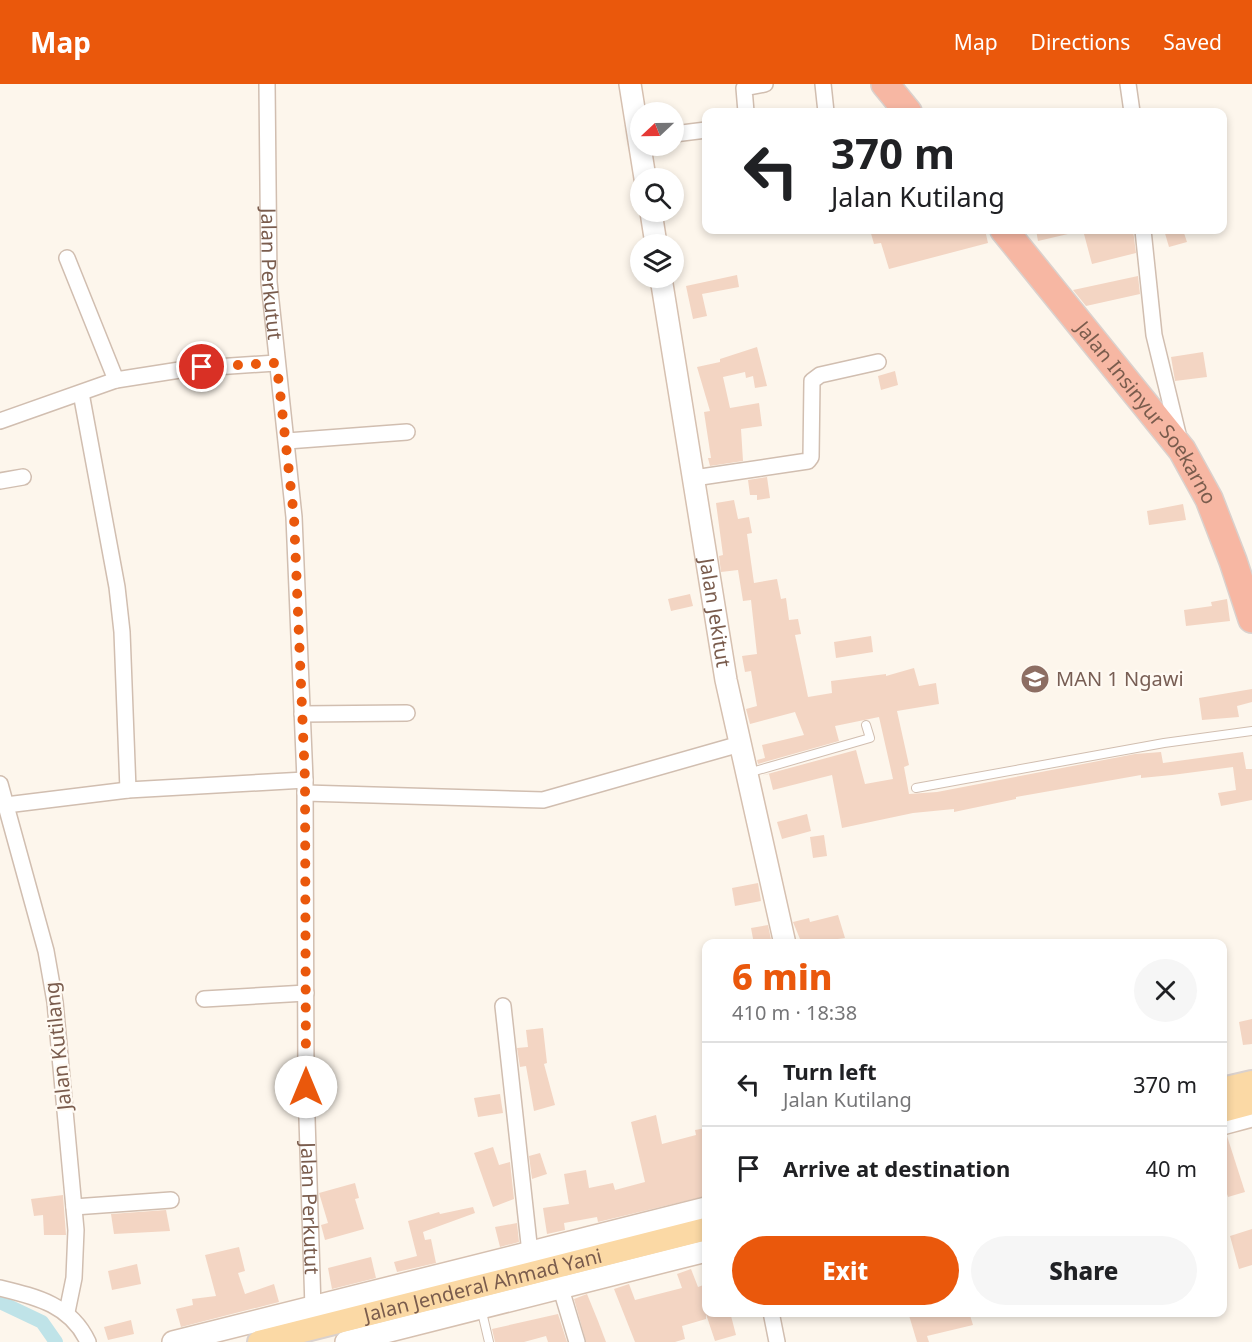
<!DOCTYPE html>
<meta charset="utf-8">
<style>
:root{--surface:#fff;--page:#f6f6f6;--text:#202124;--muted:#757577;--line:#e0e0e0;--accent:#ea580c}
body{margin:0;font-family:"Noto Sans",sans-serif;background:var(--page);color:var(--text);height:100vh;display:flex;flex-direction:column;font-size:22px;white-space:nowrap}
*{box-sizing:border-box;margin:0}
p{font-size:20px;color:var(--muted)}
.icon{flex:none;width:33px;height:33px;fill:none;stroke:currentColor;stroke-width:2;stroke-linecap:round;stroke-linejoin:round}
.map{position:relative;flex:1;overflow:hidden}
.sheet{position:absolute;left:702px;top:855px;width:525px;height:378px;display:flex;flex-direction:column;background:var(--surface);border-radius:12px;box-shadow:0 3px 9px #0003}
.sheet>*{flex:none}
.banner{position:absolute;left:702px;top:24px;width:525px;height:126px;border-radius:12px;box-shadow:0 3px 9px #0003;background:#fff;color:var(--text);overflow:hidden}
.needle{width:39px;rotate:248deg}
.tools{position:absolute;left:630px;top:18px;display:grid;gap:12px}
.tools a{display:grid;place-items:center;width:54px;height:54px;border-radius:50%;background:var(--surface);box-shadow:0 3px 9px #0003;font-size:30px}
.pin{position:absolute;display:grid;place-items:center;width:51px;height:51px;color:#fff;margin:-26px;border:3px solid #fff;border-radius:50%;box-shadow:0 2px 6px #0007}
.me{position:absolute;width:66px;margin:-33px;rotate:0deg;stroke-linejoin:round;filter:drop-shadow(0 0 4px #0008)}
.turn{display:flex;align-items:center;gap:21px;height:126px;padding:0 30px;font-size:27px}
.turn .icon{width:78px;height:78px;stroke-width:2.5}
.turn b{display:block;font-size:42px;line-height:51px}
.round{display:grid;place-items:center;flex:none;width:63px;height:63px;border-radius:32px;background:var(--page)}
.overview{display:flex;align-items:center;justify-content:space-between;height:102px;padding:0 30px}
h1{font-size:36px;font-weight:800;line-height:45px;color:var(--accent)}
.action{display:flex;gap:12px;margin-top:auto;padding:12px 30px}
.action a{flex:1;height:69px;border-radius:36px;background:var(--accent);color:#fff;font-size:24px;font-weight:800;line-height:69px;text-align:center}
.action a+a{background:var(--page);color:var(--text)}
ul{padding:0;list-style:none}
li{display:flex;align-items:center;gap:18px;height:84px;padding:0 30px;border-top:2px solid var(--line)}
li div{flex:1}
li b{display:block;font-size:22px}
li em{font-style:normal}
header{display:flex;align-items:center;gap:36px;box-sizing:border-box;height:84px;padding:0 30px;background:var(--accent);color:#fff}
header strong{font-size:28px}
nav{display:flex;gap:33px;margin-inline-start:auto;font-size:21px}
.map>svg:first-child{display:block}
.lines{fill:none;stroke-linecap:round;stroke-linejoin:round}
.canal{stroke:#bfe3e8;stroke-width:14}
.building{fill:#f3d5c3}
.lane-casing{stroke:#d1beb0;stroke-width:10}
.street-casing{stroke:#d1beb0;stroke-width:18}
.secondary-casing{stroke:#d6c0b0;stroke-width:24}
.primary-casing{stroke:#dad1cd;stroke-width:26}
.highway-casing{stroke:#dad1cd;stroke-width:30}
.lane{stroke:#fff;stroke-width:8}
.street{stroke:#fff;stroke-width:15}
.secondary{stroke:#fff;stroke-width:21}
.primary{stroke:#fbd9a5;stroke-width:22}
.highway{stroke:#f7b7a3;stroke-width:27}
.route{stroke:#ea580c;stroke-width:10;stroke-dasharray:0 18}
.labels{text-anchor:middle;stroke-width:4.5;stroke-linejoin:round;paint-order:stroke}
.street-label{font-size:20px;fill:#7a5c4d;stroke:#fffaf3}
.education-label{font-size:20px;fill:#785e54;stroke:#fffaf3;text-anchor:start}
</style>
<header>
<strong>Map</strong>
<nav><a>Map</a><a>Directions</a><a>Saved</a></nav>
</header>
<div class="map">
<svg width="1252" height="1258" viewBox="0 0 1252 1258">
<rect width="100%" height="100%" fill="#fdf6ec"/>
<g class="lines">
<polyline class="canal" points="0,1218 42,1238 56,1258"/>
</g>
<g class="building">
<polygon points="870,146 985,146 988,159 889,185 881,159 874,160"/>
<polygon points="1036,146 1068,146 1068,150 1038,157"/>
<polygon points="1102,146 1133,146 1136,169 1092,180 1084,150"/>
<polygon points="1164,146 1183,146 1187,158 1169,163"/>
<polygon points="737,191 739,203 702,210 707,232 693,235 686,202"/>
<polygon points="1138,192 1140,210 1086,222 1073,206"/>
<polygon points="757,263 767,302 755,304 753,292 746,294 745,288 723,293 730,324 759,319 762,342 741,345 743,377 710,382 708,374 711,374 704,328 710,327 697,283 720,278 720,275"/>
<polygon points="1203,268 1207,293 1175,297 1171,273"/>
<polygon points="895,287 898,301 881,306 878,292"/>
<polygon points="767,393 770,414 757,416 757,411 750,411 748,396"/>
<polygon points="734,416 738,435 749,433 752,449 747,450 754,499 777,495 781,515 786,514 789,536 798,535 801,550 795,551 808,613 832,609 831,597 886,590 886,592 914,584 919,602 936,599 939,620 897,627 909,681 904,683 909,710 937,708 1135,670 1161,668 1163,679 1243,668 1246,685 1252,685 1252,716 1221,722 1218,709 1236,706 1233,683 1172,691 1141,694 1141,691 1016,713 1016,715 954,728 954,725 913,729 842,744 832,691 773,706 769,690 760,692 856,666 865,700 893,695 879,633 835,642 839,657 758,680 757,676 765,674 762,661 804,651 795,628 750,640 746,625 757,622 751,587 745,588 742,572 757,570 751,516 743,517 738,486 721,488 719,472 723,471 716,419"/>
<polygon points="1183,420 1186,436 1149,441 1147,427"/>
<polygon points="690,510 693,522 671,527 668,515"/>
<polygon points="1227,515 1230,537 1186,542 1184,526 1212,522 1211,518"/>
<polygon points="871,552 873,568 836,574 834,558"/>
<polygon points="1252,605 1252,618 1237,622 1239,633 1202,636 1199,614"/>
<polygon points="807,730 811,747 782,755 777,738"/>
<polygon points="824,751 827,772 813,774 810,753"/>
<polygon points="758,799 761,817 735,822 732,804"/>
<polygon points="838,831 845,854 802,860 793,838 809,834 810,838"/>
<polygon points="768,841 772,860 754,860 751,844"/>
<polygon points="1252,935 1252,960 1243,961 1239,938"/>
<polygon points="543,944 547,979 544,980 555,1021 534,1027 526,982 520,983 517,964 528,963 526,946"/>
<polygon points="500,1010 503,1029 478,1033 474,1014"/>
<polygon points="656,1031 662,1060 696,1051 695,1046 706,1044 706,1112 598,1138 597,1133 564,1139 565,1146 547,1150 543,1124 569,1120 564,1090 586,1086 589,1104 613,1099 615,1106 645,1098 631,1038"/>
<polygon points="1222,1052 1227,1052 1245,1108 1228,1113 1222,1095"/>
<polygon points="493,1063 499,1081 510,1078 514,1115 493,1123 474,1069"/>
<polygon points="540,1069 547,1090 532,1095 529,1072"/>
<polygon points="355,1099 359,1114 355,1115 364,1145 325,1156 321,1141 328,1139 319,1109"/>
<polygon points="63,1111 66,1151 44,1151 43,1131 34,1132 31,1115"/>
<polygon points="473,1123 475,1129 423,1148 425,1156 431,1155 436,1179 397,1188 394,1178 417,1172 408,1137 439,1128 440,1130"/>
<polygon points="166,1126 170,1147 114,1150 111,1130"/>
<polygon points="517,1139 519,1158 500,1163 495,1143"/>
<polygon points="1252,1145 1252,1181 1239,1185 1230,1152"/>
<polygon points="239,1163 245,1187 238,1189 245,1210 274,1200 279,1218 181,1243 176,1225 193,1221 192,1215 216,1212 205,1171"/>
<polygon points="371,1173 376,1194 332,1205 328,1184"/>
<polygon points="137,1180 141,1200 112,1206 108,1187"/>
<polygon points="691,1185 698,1203 706,1200 706,1228 730,1228 736,1251 715,1257 706,1230 706,1235 682,1242 685,1255 675,1258 635,1258 614,1205 629,1200 635,1216 682,1204 677,1190"/>
<polygon points="587,1210 598,1237 606,1258 586,1258 574,1215"/>
<polygon points="908,1228 969,1228 973,1241 927,1252 929,1258 917,1258"/>
<polygon points="558,1230 567,1258 548,1258 546,1252 524,1258 495,1258 492,1245"/>
<polygon points="131,1236 134,1250 108,1256 104,1243"/>
</g>
<g class="lines">
<g class="lane-casing">
<g id="lane">
<polyline points="748,689 870,654 866,641"/>
<polyline points="916,704 1164,659 1252,647"/>
<polyline points="481,1224 489,1258"/>
</g>
</g>
<g class="street-casing">
<g id="street">
<path id="s1" d="M267,0L269,198L294,433L305,696L306,1003L313,1224"/>
<polyline points="823,0 826,28"/>
<polyline points="1128,0 1132,28"/>
<polyline points="746,28 744,4 765,0"/>
<polyline points="674,50 706,46"/>
<polyline points="1143,146 1154,251 1179,354"/>
<polyline points="67,174 116,296"/>
<polyline points="81,309 117,503 122,548 128,706"/>
<polyline points="0,337 116,296 186,285 276,279"/>
<polyline points="287,357 407,348"/>
<polyline points="694,394 808,377 811,373 812,297 820,291 878,278"/>
<polyline points="0,397 23,393"/>
<polyline points="302,630 407,629"/>
<polyline points="0,700 46,867 55,918 76,1146 74,1194 67,1228"/>
<polyline points="305,709 543,716 740,660"/>
<polyline points="6,721 128,706 305,696"/>
<polyline points="204,915 306,909"/>
<polyline points="503,922 531,1178"/>
<polyline points="74,1123 171,1116"/>
<polyline points="558,1195 577,1258"/>
<path d="M0,1204C37,1213 71,1221 88,1258"/>
<polyline points="771,1228 777,1258"/>
</g>
</g>
<g class="secondary-casing">
<g id="secondary">
<polyline points="630,0 645,94"/>
<polyline points="651,128 656,160"/>
<path id="s2" d="M661,194L726,596L785,860"/>
<polyline points="1222,1040 1252,1032"/>
<polyline points="173,1258 706,1124"/>
<polyline points="346,1258 706,1167"/>
</g>
</g>
<g class="primary-casing">
<g id="primary">
<polyline points="1222,1005 1252,998"/>
<polyline points="1222,1027 1252,1019"/>
<path id="s3" d="M259,1258L706,1145"/>
</g>
</g>
<g class="highway-casing">
<g id="highway">
<polyline points="885,0 908,28"/>
<path id="s4" d="M1004,146L1182,366L1209,415L1233,477L1252,535"/>
</g>
</g>
<use href="#lane" class="lane"/>
<use href="#street" class="street"/>
<use href="#secondary" class="secondary"/>
<use href="#primary" class="primary"/>
<use href="#highway" class="highway"/>
</g>
<g class="lines">
<polyline class="route" points="202,283 276,279 279,299 294,433 305,696 306,1003"/>
</g>
<defs>
<g id="school-disc" transform="scale(1.5)"><circle r="9.5" fill="#8d6e63" stroke="#fffaf3"/><path d="M0-5L7-2L0 1L-7-2ZM-4 1L0 2.5L4 1V4Q0 6-4 4Z" fill="#fff"/></g>
</defs>
<g fill-rule="evenodd">
<use href="#school-disc" x="1035" y="595"/>
</g>
<g class="labels">
<g class="street-label">
<text dy="7" stroke="none"><textPath href="#s1" startOffset="190">Jalan Perkutut</textPath></text>
<text dy="7" stroke="none"><textPath href="#s4" startOffset="232">Jalan Insinyur Soekarno</textPath></text>
<text dy="7" stroke="none"><textPath href="#s2" startOffset="339">Jalan Jekitut</textPath></text>
<text transform="translate(58 962) rotate(-96)" y="7">Jalan Kutilang</text>
<text dy="7" stroke="none"><textPath href="#s1" startOffset="1126">Jalan Perkutut</textPath></text>
<text dy="7" stroke="none"><textPath href="#s3" startOffset="231">Jalan Jenderal Ahmad Yani</textPath></text>
</g>
<g class="education-label">
<text x="1056" y="602">MAN 1 Ngawi</text>
</g>
</g>
</svg>
<div class="tools">
<a><svg class="needle" viewBox="-14 -14 28 28"><path d="M0-13l5 13h-10z" fill="#e53935"/><path d="M0 13l5-13h-10z" fill="#757577"/></svg></a>
<a><svg class="icon" aria-label="search" viewBox="0 0 24 24"><circle cx="10" cy="10" r="6"/><path d="M15 15l6 6"/></svg></a>
<a><svg class="icon" aria-label="layers" viewBox="0 0 24 24"><path d="M12 4l9 5-9 5-9-5zM3 14l9 5 9-5"/></svg></a>
</div>
<div class="pin" style="left:202px;top:283px;background:#d93025"><svg class="icon" aria-label="arrive" viewBox="0 0 24 24"><path d="M6 21V4h12l-3 4 3 4H6"/></svg></div>
<svg class="me" style="left:306px;top:1003px" viewBox="-20 -20 40 40"><circle r="19" fill="#fff"/><path d="M0-13L10 11 0 6-10 11z" fill="#ea580c"/></svg>
<div class="banner">
<div class="turn"><svg class="icon" aria-label="left" viewBox="0 0 24 24"><path d="M17 20v-9H6M10 6l-5 5 5 5"/></svg><div><b>370 m</b>Jalan Kutilang</div></div>
</div>
<section class="sheet">
<div class="overview"><div><h1>6 min</h1><p>410 m · 18:38</p></div><a class="round"><svg class="icon" aria-label="close" viewBox="0 0 24 24"><path d="M6 6l12 12M18 6L6 18"/></svg></a></div>
<ul>
<li><svg class="icon" aria-label="left" viewBox="0 0 24 24"><path d="M17 20v-9H6M10 6l-5 5 5 5"/></svg><div><b>Turn left</b><p>Jalan Kutilang</p></div><em>370 m</em></li>
<li><svg class="icon" aria-label="arrive" viewBox="0 0 24 24"><path d="M6 21V4h12l-3 4 3 4H6"/></svg><div><b>Arrive at destination</b></div><em>40 m</em></li>
</ul>
<div class="action"><a>Exit</a><a>Share</a></div>
</section>
</div>
